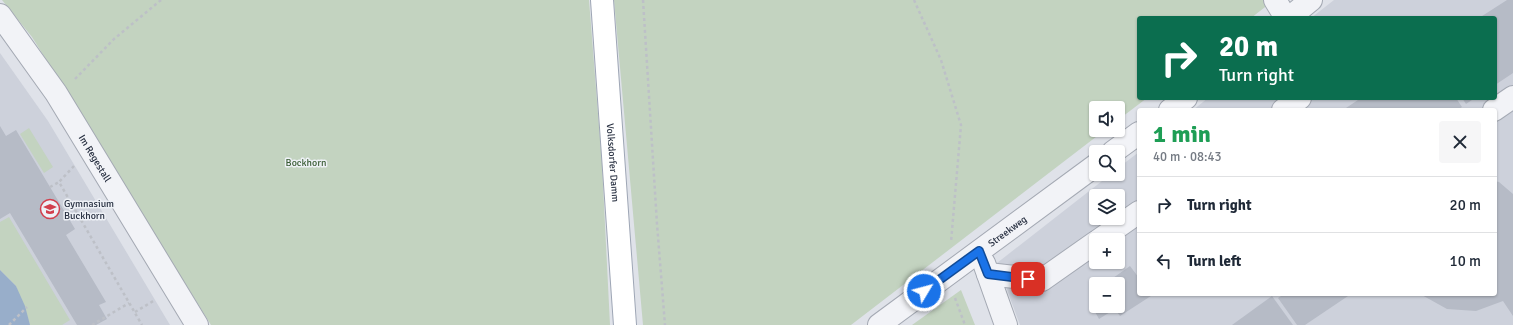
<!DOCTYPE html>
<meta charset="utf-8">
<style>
:root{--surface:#fff;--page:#f6f6f7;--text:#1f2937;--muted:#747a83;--line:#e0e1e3}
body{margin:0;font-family:Signika,sans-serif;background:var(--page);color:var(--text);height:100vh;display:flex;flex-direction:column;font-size:15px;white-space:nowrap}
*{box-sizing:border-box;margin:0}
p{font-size:13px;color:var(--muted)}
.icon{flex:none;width:22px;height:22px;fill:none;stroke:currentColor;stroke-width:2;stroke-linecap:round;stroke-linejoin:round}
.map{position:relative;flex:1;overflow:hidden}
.side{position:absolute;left:1137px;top:108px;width:360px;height:188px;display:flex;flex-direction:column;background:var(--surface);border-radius:4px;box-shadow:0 1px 3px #0004}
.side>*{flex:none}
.top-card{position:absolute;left:1137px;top:16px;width:360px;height:84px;border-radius:4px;box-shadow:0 1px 3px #0004;background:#0b6e4f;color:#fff;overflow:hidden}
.tools{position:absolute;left:1089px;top:101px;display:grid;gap:8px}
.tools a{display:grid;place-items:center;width:36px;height:36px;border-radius:4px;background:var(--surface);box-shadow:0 1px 3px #0004;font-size:20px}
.pin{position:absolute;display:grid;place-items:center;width:34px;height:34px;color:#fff;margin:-17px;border-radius:8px;box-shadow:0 2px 6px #0006}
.me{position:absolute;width:44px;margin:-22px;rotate:53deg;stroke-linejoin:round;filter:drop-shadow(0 0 3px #0008)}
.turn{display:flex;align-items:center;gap:14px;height:84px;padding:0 16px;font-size:18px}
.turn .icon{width:52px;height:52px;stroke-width:2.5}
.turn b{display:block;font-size:28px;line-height:34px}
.round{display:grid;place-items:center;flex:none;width:42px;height:42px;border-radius:4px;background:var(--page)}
.overview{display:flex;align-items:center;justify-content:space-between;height:68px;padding:0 16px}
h1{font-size:24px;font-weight:700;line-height:30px;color:#1e9e55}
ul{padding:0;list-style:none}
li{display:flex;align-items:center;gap:12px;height:56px;padding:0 16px;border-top:1px solid var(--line)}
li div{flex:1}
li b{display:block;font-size:15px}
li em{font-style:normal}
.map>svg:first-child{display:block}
.built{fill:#cdd1db;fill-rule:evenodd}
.green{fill:#c3d3c0}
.water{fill:#98aeca}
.building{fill:#b6bbc6}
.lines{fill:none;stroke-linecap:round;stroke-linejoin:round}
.minor-casing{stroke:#a4a9b3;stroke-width:24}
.major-casing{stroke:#9ea6b5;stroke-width:24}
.path{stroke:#bdc0c7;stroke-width:2.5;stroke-dasharray:3 3;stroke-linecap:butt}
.minor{stroke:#f2f3f7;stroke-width:22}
.major{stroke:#fff;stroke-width:22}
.route-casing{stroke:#114b97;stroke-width:10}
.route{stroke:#1a73e8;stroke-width:7}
.labels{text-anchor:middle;stroke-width:3;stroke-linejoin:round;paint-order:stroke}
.street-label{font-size:10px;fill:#272f40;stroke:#eef1f6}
.park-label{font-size:10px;fill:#395c34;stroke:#eef1f6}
.poi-label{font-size:10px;fill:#272f40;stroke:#eef1f6;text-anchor:start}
</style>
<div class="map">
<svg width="1513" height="325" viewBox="0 0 1513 325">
<rect width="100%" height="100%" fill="#dfe2e9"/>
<g class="built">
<path d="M1334,0H1513V325H1020L997,263L1111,174H1118V168L1139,152V294H1495V110H1193L1208,98H1495V18H1311ZM1096,196H1118V218H1096ZM1096,240H1118V262H1096ZM1096,284H1118V306H1096Z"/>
<polygon points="0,53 48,121 170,325 0,325"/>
</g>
<g class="green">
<polygon points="2,0 589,0 602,164 610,325 211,325 32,37"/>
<polygon points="614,0 1266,0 1269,4 1251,18 1139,18 1139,98 1147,98 1118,120 1118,108 1096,108 1096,130 1105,130 851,325 643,325"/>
<polygon points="29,128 53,167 44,173 20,134"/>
<polygon points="9,217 70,320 62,325 30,325 16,286 0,270 0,222"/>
<polygon points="961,290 975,325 912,325"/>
</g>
<polygon class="water" points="0,270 16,286 25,306 30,325 0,325"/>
<g class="building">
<polygon points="1507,0 1513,0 1513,73 1495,85 1495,18 1479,18"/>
<polygon points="1361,98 1456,98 1462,107 1457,110 1343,110"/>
<polygon points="1462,98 1475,98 1466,104"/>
<polygon points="0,126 6,136 16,130 75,229 66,235 106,302 99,305 107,319 96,325 77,325 10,213 0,219"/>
<polygon points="1495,181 1499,182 1513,194 1513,316 1503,301 1476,311 1447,309 1420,294 1495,294"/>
<polygon points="1130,266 1139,278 1139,294 1154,294 1120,316 1115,309 1099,319 1089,301 1096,296 1096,306 1118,306 1118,284 1113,278"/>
<polygon points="1284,294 1351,294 1305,325 1297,325 1278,298"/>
<polygon points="1272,296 1293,325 1232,325"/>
</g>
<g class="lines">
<g class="minor-casing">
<g id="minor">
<polyline points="1275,0 1286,18"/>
<path id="s1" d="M0,15L56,93L197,325"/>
<polyline points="1289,18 1311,0"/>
<polyline points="1170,110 1186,98"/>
<polyline points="1283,110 1300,98"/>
<polyline points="1494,110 1513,97"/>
<polyline points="1113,152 1139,133"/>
<polyline points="1099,240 1139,212"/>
<polyline points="984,263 1006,325"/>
<polyline points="988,274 1042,280 1096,242"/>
<path id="s2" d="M879,325L1096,165"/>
</g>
</g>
<g class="major-casing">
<g id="major">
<path id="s3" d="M602,0L625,325"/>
</g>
</g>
<g class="path">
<polyline points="643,0 657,224 665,325"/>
<polyline points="914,0 941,60 961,125 951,242"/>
<polyline points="75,79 114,39 161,0"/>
<polyline points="74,166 59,182 142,325"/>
<polyline points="50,187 59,182"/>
<polyline points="955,298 965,325"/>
<polyline points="135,312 155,300"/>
<polyline points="9,325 27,307"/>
<polyline points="92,325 129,303"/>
</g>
<use href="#minor" class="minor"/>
<use href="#major" class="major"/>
</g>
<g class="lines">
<g class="route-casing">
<polyline id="route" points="924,291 979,251 988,274 1028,279"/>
</g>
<use href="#route" class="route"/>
</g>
<defs>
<g id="school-ring" transform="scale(1)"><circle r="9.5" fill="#eef1f6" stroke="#d23f4d" stroke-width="1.5"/><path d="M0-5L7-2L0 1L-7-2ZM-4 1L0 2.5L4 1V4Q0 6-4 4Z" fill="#d23f4d"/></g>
</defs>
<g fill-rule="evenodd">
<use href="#school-ring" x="50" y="209"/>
</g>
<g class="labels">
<g class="street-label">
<text dy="4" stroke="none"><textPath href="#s1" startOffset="172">Im Regestall</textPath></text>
<text dy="4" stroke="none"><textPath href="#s3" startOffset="163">Volksdorfer Damm</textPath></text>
<text dy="4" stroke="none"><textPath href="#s2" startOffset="159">Streekweg</textPath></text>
</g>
<g class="park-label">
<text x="306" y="166">Bockhorn</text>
</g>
<g class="poi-label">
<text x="64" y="207">Gymnasium<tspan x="64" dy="12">Buckhorn</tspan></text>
</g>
</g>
</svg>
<div class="tools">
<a><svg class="icon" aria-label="sound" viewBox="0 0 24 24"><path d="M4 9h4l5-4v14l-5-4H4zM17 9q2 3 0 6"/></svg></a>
<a><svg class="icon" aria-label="search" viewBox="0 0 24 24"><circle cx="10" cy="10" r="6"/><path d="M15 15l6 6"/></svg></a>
<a><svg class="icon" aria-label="layers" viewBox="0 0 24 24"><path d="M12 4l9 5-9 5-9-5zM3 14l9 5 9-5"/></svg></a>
<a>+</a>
<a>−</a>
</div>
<div class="pin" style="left:1028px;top:279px;background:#d93025"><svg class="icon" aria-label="arrive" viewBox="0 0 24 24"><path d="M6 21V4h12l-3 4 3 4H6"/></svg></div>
<svg class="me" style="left:924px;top:291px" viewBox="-20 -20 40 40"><circle r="17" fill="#1a73e8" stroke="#fff" stroke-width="3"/><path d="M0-11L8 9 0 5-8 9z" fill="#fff"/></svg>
<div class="top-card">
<div class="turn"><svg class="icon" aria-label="right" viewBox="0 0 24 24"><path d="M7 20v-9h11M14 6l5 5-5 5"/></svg><div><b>20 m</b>Turn right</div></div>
</div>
<section class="side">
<div class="overview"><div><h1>1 min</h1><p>40 m · 08:43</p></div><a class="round"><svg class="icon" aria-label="close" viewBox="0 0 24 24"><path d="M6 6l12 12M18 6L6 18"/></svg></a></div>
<ul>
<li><svg class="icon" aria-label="right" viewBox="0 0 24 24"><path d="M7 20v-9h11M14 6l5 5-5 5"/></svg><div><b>Turn right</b></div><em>20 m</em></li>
<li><svg class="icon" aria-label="left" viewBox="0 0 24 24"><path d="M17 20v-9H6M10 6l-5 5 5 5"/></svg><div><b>Turn left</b></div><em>10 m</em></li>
</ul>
</section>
</div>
